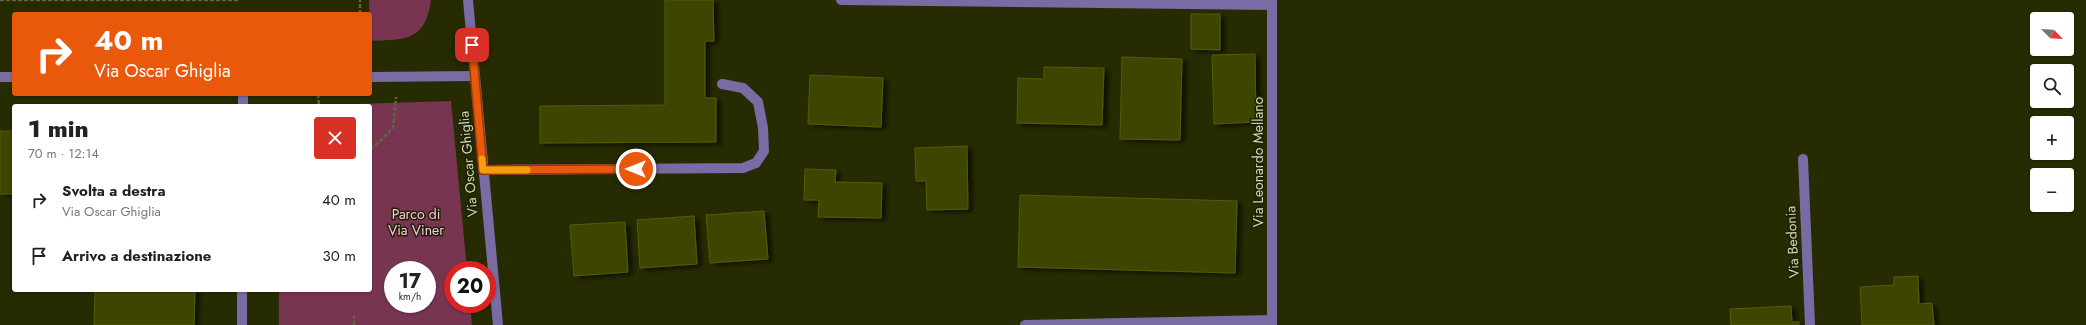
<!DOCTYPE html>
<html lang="it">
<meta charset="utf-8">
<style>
:root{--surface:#fff;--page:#f6f6f6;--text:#222;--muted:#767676}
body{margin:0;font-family:Jost,sans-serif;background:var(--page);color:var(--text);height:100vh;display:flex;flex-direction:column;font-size:15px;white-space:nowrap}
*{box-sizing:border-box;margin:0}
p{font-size:13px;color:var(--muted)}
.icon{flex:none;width:22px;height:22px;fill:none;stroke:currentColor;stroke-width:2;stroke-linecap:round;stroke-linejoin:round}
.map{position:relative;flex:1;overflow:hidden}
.panel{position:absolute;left:12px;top:104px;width:360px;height:188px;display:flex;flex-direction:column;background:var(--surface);border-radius:4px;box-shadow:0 1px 3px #0004}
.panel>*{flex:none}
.banner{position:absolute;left:12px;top:12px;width:360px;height:84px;border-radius:4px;box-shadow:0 1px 3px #0004;background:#ea580c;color:#fff;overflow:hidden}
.needle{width:26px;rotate:115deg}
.buttons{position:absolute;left:2030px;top:12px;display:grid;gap:8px}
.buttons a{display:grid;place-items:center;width:44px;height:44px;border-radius:4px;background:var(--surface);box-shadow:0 1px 3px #0004;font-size:20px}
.speed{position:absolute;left:384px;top:261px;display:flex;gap:8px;font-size:20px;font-weight:700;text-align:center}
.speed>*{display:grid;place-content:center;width:52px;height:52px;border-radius:50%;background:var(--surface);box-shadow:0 1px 3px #0004;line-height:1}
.speed small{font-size:10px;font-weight:400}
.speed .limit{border:6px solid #d22;background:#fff;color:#111}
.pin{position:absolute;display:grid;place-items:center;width:34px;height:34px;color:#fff;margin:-17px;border-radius:8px;box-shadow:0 2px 6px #0006}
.me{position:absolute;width:44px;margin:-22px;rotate:270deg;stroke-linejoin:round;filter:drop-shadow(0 0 3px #0008)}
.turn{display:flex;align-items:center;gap:14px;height:84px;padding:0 16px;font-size:18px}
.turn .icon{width:52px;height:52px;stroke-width:2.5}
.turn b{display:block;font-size:28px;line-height:34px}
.round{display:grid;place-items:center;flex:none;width:42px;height:42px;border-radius:4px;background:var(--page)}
.headline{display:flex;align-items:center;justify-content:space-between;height:68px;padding:0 16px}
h1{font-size:24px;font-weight:800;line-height:30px}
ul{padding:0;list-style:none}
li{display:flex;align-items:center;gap:12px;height:56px;padding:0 16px}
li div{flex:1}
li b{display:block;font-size:15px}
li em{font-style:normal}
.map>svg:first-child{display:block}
.green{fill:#773551;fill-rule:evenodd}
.building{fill:#3e4506;stroke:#545d03;filter:url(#shadow)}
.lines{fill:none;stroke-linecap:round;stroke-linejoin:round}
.path{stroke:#61663e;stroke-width:2.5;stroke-dasharray:4 2;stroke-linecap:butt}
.minor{stroke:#7a6ba4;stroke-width:10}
.route-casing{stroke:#983908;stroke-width:10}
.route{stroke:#ea580c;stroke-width:7}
.slow{stroke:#f59e0b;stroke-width:7}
.labels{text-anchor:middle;stroke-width:3;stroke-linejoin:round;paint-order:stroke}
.street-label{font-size:14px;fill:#cfd6b1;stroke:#1e2108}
.park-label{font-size:14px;fill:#ffc8db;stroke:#1e2108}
</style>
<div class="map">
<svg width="2086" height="325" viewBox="0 0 2086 325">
<defs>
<filter id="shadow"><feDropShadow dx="4.5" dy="2.5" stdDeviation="2" flood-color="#0009"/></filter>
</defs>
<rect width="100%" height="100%" fill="#272b01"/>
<g class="green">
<path d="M369,0H431C425,42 406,39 370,41Z"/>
<path d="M451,101L467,270H453V304H470L472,325H279V290H370V106H292ZM393,270H427V304H393Z"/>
</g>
<g class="building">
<polygon points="665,0 713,0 714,41 705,41 705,98 716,98 716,142 540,143 540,106 665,105"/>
<polygon points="1191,14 1220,14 1220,50 1191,49"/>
<polygon points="1255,54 1256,122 1214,124 1212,55"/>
<polygon points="1122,57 1182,59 1180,140 1120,139"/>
<polygon points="1044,67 1104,68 1102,125 1017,123 1018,78 1044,79"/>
<polygon points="810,75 883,78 881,127 808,124"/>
<rect x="0" y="131" width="14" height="63"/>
<polygon points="967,146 968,209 927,210 926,181 916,181 915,148"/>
<polygon points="805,169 836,170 835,182 882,183 881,218 818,217 819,200 804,200"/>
<polygon points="1020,195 1237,201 1235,273 1018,267"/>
<polygon points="764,211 768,259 710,263 706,215"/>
<polygon points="694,216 697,264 640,268 637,220"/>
<polygon points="625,222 628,272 574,276 570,225"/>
<polygon points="1918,276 1919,304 1932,303 1934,325 1862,325 1860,287 1894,285 1894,277"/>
<polygon points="95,290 195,290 194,325 94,325"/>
<polygon points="1791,306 1792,322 1799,322 1799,325 1731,325 1730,309"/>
</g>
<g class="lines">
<g class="path">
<polyline points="0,0 240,0"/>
<polyline points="360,14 360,0"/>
<polyline points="318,94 319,106"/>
<polyline points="370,148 375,146 393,128 396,97"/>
<polyline points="354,325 354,316"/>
</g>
<g class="minor">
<polyline points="468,0 498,325"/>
<polyline points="841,0 1272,5"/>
<polyline points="0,77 14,77"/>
<polyline points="370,77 474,76"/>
<polyline points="243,106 243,94"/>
<polyline points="1803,159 1810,325"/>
<polyline points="483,170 743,168 756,163 764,151 763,128 758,102 743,88 722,84"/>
<polyline points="242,325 242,290"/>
<polyline points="1025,325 1272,320"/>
<polyline points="1272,325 1272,0"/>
</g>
</g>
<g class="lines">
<g class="route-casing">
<polyline id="route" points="472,45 483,170 636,169"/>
</g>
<use href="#route" class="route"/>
<polyline class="slow" points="482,159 483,170 527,170"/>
</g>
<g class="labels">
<g class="street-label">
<text transform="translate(1258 162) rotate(-90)" y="5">Via Leonardo Mellano</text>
<text transform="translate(468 164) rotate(-95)" y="5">Via Oscar Ghiglia</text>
<text transform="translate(1792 242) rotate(-93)" y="5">Via Bedonia</text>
</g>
<g class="park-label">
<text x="416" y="219">Parco di<tspan x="416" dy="16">Via Viner</tspan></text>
</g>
</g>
</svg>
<div class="buttons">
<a><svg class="needle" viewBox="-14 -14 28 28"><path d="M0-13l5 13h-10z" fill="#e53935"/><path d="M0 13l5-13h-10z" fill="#767676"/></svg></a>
<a><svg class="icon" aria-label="search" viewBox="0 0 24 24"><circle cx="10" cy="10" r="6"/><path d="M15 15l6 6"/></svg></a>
<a>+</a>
<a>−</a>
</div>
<div class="speed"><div>17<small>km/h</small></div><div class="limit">20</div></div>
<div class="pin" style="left:472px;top:45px;background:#d93025"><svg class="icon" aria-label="arrive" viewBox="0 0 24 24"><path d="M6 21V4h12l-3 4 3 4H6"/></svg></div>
<svg class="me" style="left:636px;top:169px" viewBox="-20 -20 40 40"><circle r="17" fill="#ea580c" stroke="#fff" stroke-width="3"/><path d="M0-11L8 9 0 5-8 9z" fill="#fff"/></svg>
<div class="banner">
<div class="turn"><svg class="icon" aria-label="right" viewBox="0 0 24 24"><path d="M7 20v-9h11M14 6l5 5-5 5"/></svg><div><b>40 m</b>Via Oscar Ghiglia</div></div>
</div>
<section class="panel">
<div class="headline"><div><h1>1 min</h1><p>70 m · 12:14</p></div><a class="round" style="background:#d93025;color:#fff"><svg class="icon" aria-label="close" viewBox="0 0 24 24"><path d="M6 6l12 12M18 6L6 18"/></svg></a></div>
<ul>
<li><svg class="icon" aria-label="right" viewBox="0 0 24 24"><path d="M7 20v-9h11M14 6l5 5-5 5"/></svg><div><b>Svolta a destra</b><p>Via Oscar Ghiglia</p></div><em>40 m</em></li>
<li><svg class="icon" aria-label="arrive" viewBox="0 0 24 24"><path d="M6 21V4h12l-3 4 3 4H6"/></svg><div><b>Arrivo a destinazione</b></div><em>30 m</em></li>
</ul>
</section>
</div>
